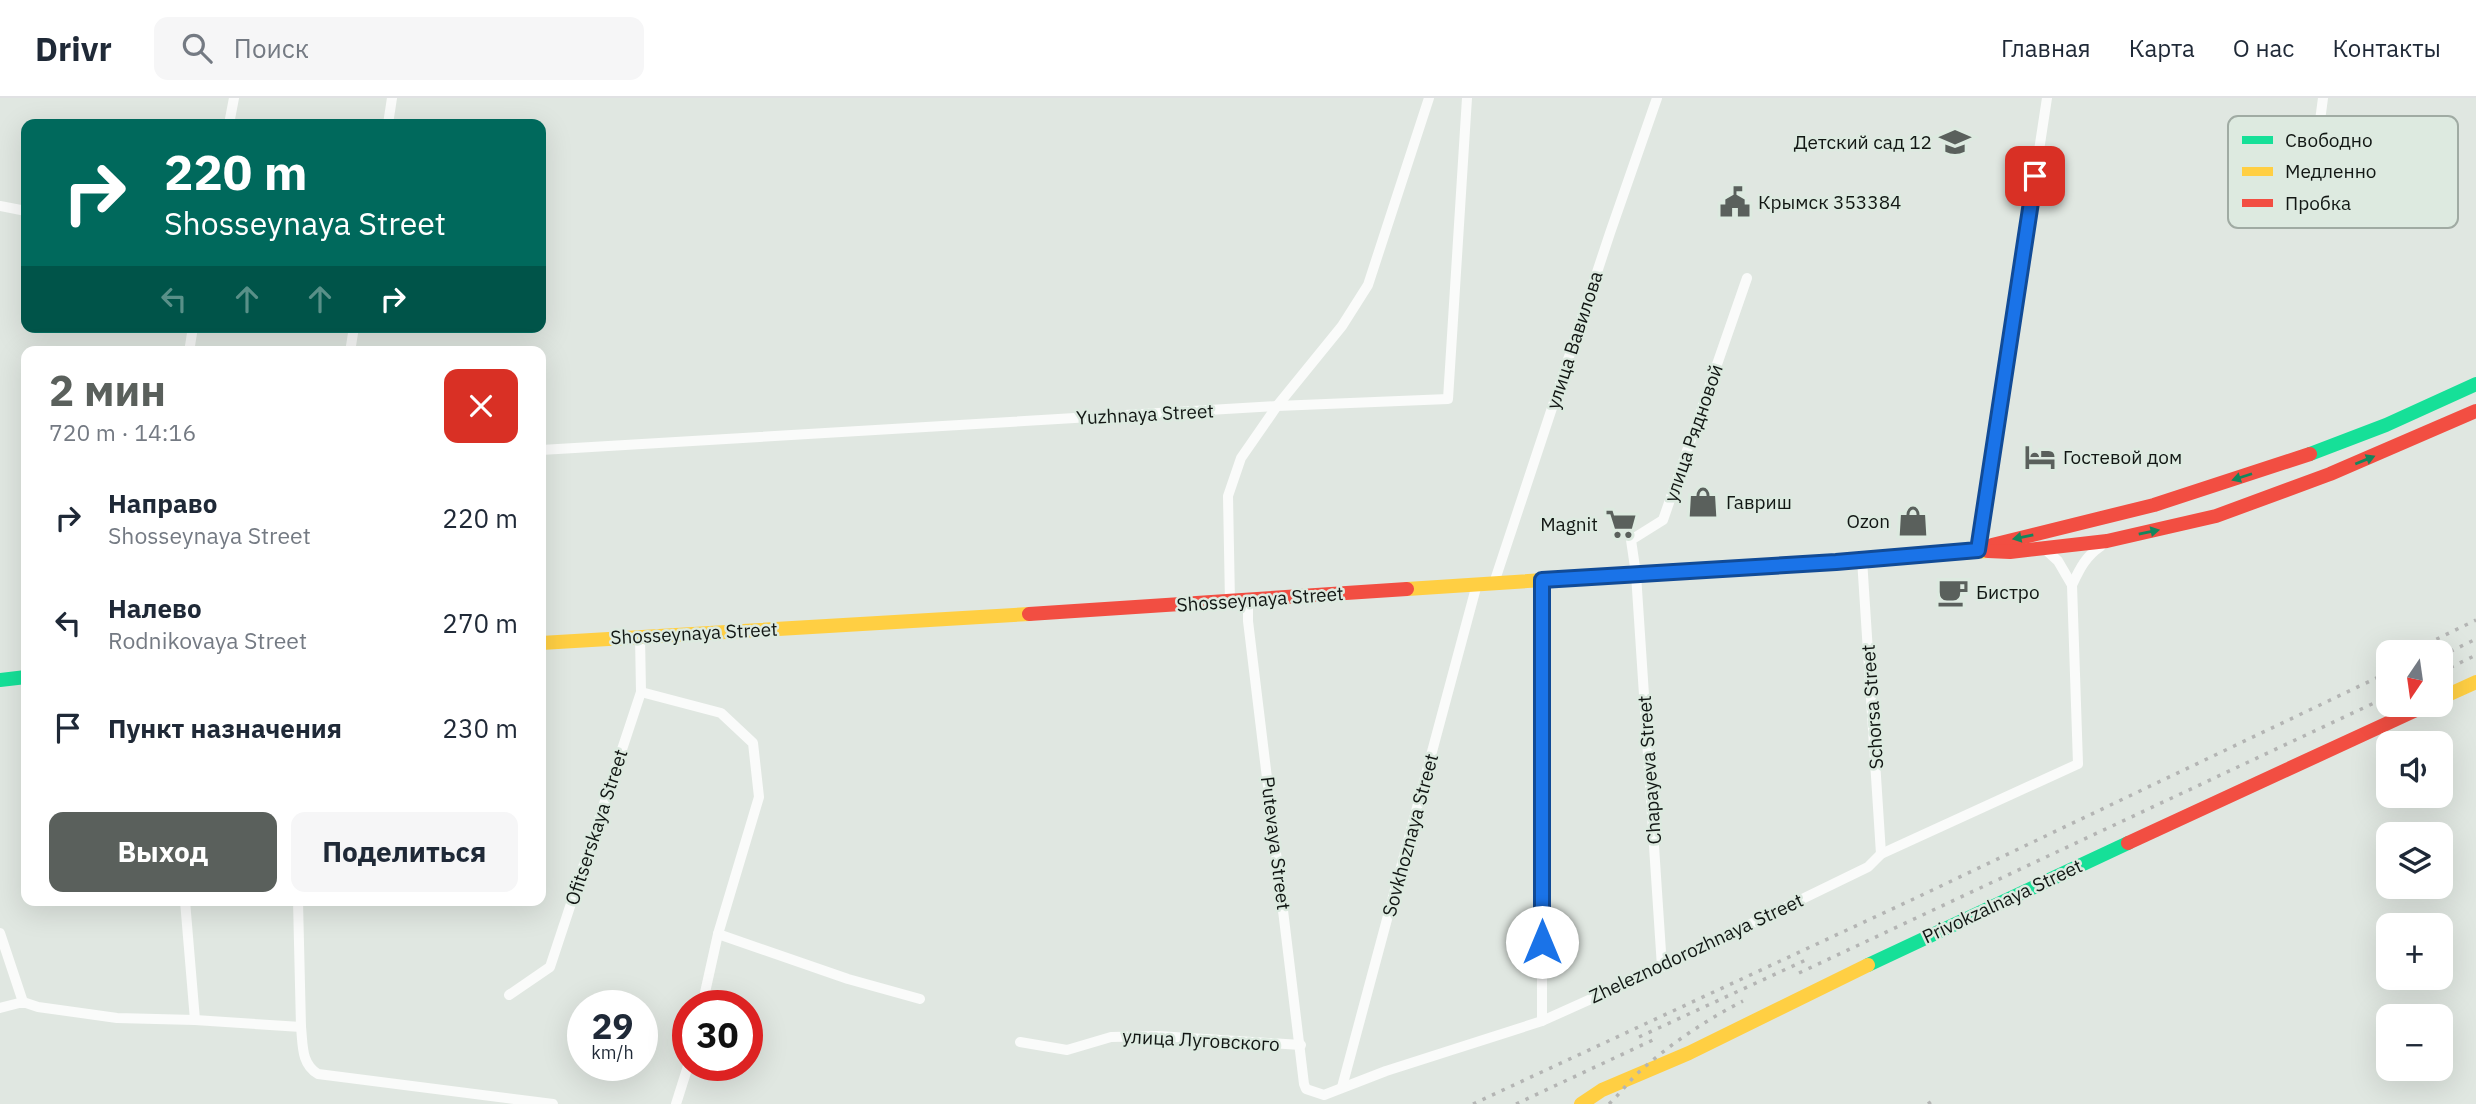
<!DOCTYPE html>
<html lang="ru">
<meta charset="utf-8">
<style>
:root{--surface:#fff;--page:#f6f6f7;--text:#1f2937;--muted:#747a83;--line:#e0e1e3;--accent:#5a605c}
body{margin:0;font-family:"IBM Plex Sans",sans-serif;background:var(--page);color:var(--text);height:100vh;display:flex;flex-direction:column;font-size:26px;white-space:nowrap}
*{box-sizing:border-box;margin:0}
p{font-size:23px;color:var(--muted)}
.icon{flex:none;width:38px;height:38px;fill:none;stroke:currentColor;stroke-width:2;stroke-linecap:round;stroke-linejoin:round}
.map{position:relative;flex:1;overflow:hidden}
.panel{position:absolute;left:21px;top:248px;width:525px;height:560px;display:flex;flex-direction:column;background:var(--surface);border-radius:14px;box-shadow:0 7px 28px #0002}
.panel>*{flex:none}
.guide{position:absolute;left:21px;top:21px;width:525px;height:214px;border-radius:14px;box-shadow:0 7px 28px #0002;background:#00695c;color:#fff;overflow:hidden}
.needle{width:46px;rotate:193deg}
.controls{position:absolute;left:2376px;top:542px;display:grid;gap:14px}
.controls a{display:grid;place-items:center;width:77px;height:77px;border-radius:14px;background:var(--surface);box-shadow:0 7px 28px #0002;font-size:35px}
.speed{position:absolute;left:567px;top:892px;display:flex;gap:14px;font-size:35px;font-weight:700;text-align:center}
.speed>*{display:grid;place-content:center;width:91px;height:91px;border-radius:50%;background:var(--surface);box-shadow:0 7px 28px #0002;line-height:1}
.speed small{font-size:18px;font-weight:400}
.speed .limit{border:10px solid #d22;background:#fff;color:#111}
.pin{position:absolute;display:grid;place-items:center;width:60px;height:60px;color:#fff;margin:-30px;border-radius:14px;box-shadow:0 4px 10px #0006}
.me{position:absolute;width:77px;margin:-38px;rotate:0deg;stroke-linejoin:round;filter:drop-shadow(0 0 5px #0008)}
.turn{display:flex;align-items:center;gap:24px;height:147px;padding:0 28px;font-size:32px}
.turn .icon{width:91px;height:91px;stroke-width:2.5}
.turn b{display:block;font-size:49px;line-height:60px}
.lanes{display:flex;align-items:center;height:66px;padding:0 28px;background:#0003;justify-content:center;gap:35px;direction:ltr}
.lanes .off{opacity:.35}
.round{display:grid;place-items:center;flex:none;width:74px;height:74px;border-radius:14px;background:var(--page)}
.summary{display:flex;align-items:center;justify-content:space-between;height:119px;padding:0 28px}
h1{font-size:42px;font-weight:800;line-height:52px;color:var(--accent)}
.button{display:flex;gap:14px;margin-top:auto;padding:14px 28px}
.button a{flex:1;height:80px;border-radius:14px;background:var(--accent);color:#fff;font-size:28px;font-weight:800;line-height:80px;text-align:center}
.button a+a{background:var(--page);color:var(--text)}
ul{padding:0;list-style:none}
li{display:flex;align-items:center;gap:21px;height:105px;padding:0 28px}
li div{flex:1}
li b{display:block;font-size:26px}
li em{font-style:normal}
header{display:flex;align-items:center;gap:42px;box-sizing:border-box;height:98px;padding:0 35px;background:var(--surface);border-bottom:2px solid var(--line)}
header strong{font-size:33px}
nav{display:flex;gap:38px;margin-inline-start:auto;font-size:24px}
.search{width:490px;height:63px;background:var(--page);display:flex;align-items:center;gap:18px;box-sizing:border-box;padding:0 24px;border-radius:14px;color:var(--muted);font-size:26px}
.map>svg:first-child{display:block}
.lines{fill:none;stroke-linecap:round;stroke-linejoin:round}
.street{stroke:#fafbfa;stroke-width:10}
.fast{stroke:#16e098;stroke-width:14}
.slow{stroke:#ffcf43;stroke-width:14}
.jam{stroke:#f24e42;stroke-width:14}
.rail{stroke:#b4b5b4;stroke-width:3.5;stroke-dasharray:3.5 7;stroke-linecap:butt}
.oneway{fill:#14865d}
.route-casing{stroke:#114b97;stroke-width:18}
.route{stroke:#1a73e8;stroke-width:12}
.labels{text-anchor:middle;stroke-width:5;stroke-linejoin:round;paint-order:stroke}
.poi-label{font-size:19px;fill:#121714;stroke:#ddeae0;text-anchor:start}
.street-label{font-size:19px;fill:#121714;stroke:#ddeae0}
.key{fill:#ddeae0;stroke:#a0aba3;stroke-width:2}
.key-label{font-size:19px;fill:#121714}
</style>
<header>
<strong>Drivr</strong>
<div class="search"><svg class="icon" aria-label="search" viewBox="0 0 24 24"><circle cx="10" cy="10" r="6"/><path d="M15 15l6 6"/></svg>Поиск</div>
<nav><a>Главная</a><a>Карта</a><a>О нас</a><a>Контакты</a></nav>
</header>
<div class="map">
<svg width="2476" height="1006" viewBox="0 0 2476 1006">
<rect width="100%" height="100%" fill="#e0e7e1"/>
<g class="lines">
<g class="street">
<polyline points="229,26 234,0"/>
<polyline points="388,26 392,0"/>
<polyline points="2312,83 2323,0"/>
<polyline points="0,108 26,113"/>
<polyline points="189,254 193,229"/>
<polyline points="350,254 354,229"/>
<polyline points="541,352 1277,308 1448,301 1467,0"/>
<polyline points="1978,452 2047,0"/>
<polyline points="1862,461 1881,756"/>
<polyline points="1494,485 1610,135 1657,0"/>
<path d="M2072,487C2080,470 2086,458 2101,448"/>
<polyline points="1248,503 1248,523 1304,986 1306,991 1324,997 1386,973 1542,923 1662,869 1868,769 1881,756 2078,666 2072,487 2058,463 2045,451"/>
<polyline points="1230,504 1228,398 1241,360 1277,308 1342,228 1368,187 1429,0"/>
<polyline points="641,594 721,615 753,645 759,699 718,836 848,881 920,901"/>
<polyline points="185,803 195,922"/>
<polyline points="298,803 301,929"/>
<polyline points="0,835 23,904"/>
<polyline points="1662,869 1636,476 1631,442 1663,422 1747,180"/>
<polyline points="509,897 550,869 641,594 640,538"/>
<polyline points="702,908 718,836"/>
<path d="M0,910L23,904L38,909L117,920L195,922L301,929C303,947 301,966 318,976L553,1006"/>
<polyline points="1542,923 1542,482"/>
<polyline points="1020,944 1067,952 1111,939 1158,938 1301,947"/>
<polyline points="1342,989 1477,486"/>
<polyline points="676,1006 688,968"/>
</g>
<g class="fast">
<polyline points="2310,356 2386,327 2476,286"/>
<polyline points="0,582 26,579"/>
<polyline points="1868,867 2128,745"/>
</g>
<g class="slow">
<polyline points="1407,491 1988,453"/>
<polyline points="541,545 1029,516"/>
<polyline points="2441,600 2476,584"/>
<polyline points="1581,1006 1602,992 1689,955 1868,867"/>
</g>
<g class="jam">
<polyline points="1992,447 2154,407 2310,356"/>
<polyline points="1988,453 2010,454 2107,443 2216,418 2330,376 2476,313"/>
<polyline points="1029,516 1407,491"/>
<polyline points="2128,745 2427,607"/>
</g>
<g class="rail">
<polyline points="2408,555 2476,522"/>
<polyline points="2441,558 2476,541"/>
<polyline points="2441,574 2476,557"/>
<polyline points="1799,875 2389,598"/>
<polyline points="1639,939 1808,861"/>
<polyline points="1473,1006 1920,798 2389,574"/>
<polyline points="1516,1006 1655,941"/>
<path d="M1609,1006C1620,996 1628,984 1639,974C1670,946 1706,922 1743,903"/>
<polyline points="1928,1006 1932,1003"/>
</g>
</g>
<defs><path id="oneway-solid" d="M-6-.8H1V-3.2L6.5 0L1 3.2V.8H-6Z" transform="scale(1.75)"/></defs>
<g class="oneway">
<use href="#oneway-solid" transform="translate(2365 362) rotate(-22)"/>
<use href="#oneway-solid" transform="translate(2242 379) rotate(162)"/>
<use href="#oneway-solid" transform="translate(2149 434) rotate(-12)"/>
<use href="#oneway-solid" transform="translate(2023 439) rotate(169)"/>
</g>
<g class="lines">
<g class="route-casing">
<polyline id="route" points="1542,844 1542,482 1836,464 1978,452 2035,78"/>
</g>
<use href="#route" class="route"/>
</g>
<defs>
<g id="school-bare" transform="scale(2.415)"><path d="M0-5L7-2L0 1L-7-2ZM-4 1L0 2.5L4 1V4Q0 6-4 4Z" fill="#5a605c" stroke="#ddeae0" stroke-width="2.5" paint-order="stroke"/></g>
<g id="civic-bare" transform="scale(2.415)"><path d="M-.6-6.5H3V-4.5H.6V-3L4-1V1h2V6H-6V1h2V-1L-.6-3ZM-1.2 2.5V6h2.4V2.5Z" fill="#5a605c" stroke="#ddeae0" stroke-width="2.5" paint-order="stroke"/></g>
<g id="hotel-bare" transform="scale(2.415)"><path d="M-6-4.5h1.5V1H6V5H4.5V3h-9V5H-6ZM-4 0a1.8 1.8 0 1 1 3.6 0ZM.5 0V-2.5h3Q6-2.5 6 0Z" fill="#5a605c" stroke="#ddeae0" stroke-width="2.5" paint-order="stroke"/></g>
<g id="shop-bare" transform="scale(2.415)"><path d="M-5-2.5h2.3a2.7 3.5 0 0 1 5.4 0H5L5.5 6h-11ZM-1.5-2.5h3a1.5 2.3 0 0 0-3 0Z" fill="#5a605c" stroke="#ddeae0" stroke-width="2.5" paint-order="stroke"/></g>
<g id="supermarket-bare" transform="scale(2.415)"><path d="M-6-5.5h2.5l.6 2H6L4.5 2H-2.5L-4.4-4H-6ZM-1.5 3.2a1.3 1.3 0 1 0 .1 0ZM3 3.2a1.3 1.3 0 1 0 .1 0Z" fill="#5a605c" stroke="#ddeae0" stroke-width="2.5" paint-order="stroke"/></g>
<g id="cafe-bare" transform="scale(2.415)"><path d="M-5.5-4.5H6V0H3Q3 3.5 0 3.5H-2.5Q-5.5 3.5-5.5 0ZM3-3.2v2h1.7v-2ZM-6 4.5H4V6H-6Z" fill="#5a605c" stroke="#ddeae0" stroke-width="2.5" paint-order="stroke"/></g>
</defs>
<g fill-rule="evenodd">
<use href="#school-bare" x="1955" y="44"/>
<use href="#civic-bare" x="1735" y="104"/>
<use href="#hotel-bare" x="2040" y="359"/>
<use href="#shop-bare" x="1703" y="404"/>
<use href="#shop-bare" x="1913" y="423"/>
<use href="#supermarket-bare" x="1621" y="426"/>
<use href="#cafe-bare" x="1953" y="494"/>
</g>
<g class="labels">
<g class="poi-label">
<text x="1932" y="51" text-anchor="end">Детский сад 12</text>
<text x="1758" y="111">Крымск 353384</text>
<text x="2063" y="366">Гостевой дом</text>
<text x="1726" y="411">Гавриш</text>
<text x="1890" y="430" text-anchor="end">Ozon</text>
<text x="1598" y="433" text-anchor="end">Magnit</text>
<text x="1976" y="501">Бистро</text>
</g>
<g class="street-label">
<text transform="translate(1574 242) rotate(-72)" y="7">улица Вавилова</text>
<text transform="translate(1145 316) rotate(-3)" y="7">Yuzhnaya Street</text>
<text transform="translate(1693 335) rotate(-71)" y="7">улица Рядновой</text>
<text transform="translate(1260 501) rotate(-4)" y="7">Shosseynaya Street</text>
<text transform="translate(694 535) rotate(-3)" y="7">Shosseynaya Street</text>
<text transform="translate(1872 609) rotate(-94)" y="7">Schorsa Street</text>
<text transform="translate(1649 672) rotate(-94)" y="7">Chapayeva Street</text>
<text transform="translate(596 729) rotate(-72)" y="7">Ofitserskaya Street</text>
<text transform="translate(1410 737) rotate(-75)" y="7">Sovkhoznaya Street</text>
<text transform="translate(1276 745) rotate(83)" y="7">Putevaya Street</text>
<text transform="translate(2002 803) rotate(-25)" y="7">Privokzalnaya Street</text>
<text transform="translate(1696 850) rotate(-25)" y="7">Zheleznodorozhnaya Street</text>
<text transform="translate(1201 942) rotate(3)" y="7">улица Луговского</text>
</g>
</g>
<rect x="2228" y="18" width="230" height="112" rx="10" class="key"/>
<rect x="2242" y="38" width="31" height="8" fill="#16e098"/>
<rect x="2242" y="69" width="31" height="9" fill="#ffcf43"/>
<rect x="2242" y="101" width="31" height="8" fill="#f24e42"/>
<g class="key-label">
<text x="2285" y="49">Свободно</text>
<text x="2285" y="80">Медленно</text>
<text x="2285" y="112">Пробка</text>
</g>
</svg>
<div class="controls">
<a><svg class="needle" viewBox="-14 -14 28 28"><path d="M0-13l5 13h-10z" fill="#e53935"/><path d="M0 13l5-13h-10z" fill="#747a83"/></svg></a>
<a><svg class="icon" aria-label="sound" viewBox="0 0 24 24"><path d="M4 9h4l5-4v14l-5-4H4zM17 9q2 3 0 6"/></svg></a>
<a><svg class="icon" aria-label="layers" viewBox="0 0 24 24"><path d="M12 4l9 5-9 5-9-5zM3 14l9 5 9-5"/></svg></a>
<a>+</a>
<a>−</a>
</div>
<div class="speed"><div>29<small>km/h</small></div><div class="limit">30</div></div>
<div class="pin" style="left:2035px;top:78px;background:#d93025"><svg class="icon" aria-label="arrive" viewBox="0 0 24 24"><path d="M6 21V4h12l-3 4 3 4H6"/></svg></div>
<svg class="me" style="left:1542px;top:844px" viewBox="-20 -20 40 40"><circle r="19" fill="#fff"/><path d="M0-13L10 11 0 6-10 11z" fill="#1a73e8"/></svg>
<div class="guide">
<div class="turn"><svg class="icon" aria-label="right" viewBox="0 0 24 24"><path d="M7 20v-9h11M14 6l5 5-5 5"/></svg><div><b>220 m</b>Shosseynaya Street</div></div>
<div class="lanes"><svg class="icon off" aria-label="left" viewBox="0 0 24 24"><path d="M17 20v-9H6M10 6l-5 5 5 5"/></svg><svg class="icon off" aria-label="ahead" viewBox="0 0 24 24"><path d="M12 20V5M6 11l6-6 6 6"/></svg><svg class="icon off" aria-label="ahead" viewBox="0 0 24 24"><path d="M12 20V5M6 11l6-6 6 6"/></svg><svg class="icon" aria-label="right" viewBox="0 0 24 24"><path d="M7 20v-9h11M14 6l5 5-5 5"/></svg></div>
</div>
<section class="panel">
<div class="summary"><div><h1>2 мин</h1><p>720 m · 14:16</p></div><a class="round" style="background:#d93025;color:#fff"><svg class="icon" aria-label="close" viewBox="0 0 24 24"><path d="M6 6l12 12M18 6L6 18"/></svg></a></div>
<ul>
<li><svg class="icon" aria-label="right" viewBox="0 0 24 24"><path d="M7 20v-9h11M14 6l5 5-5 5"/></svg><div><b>Направо</b><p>Shosseynaya Street</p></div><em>220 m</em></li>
<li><svg class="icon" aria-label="left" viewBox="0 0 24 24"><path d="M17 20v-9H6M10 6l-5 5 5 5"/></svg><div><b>Налево</b><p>Rodnikovaya Street</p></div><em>270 m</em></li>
<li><svg class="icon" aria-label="arrive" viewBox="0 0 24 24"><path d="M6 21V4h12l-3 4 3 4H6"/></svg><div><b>Пункт назначения</b></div><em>230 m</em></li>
</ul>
<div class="button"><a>Выход</a><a>Поделиться</a></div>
</section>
</div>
